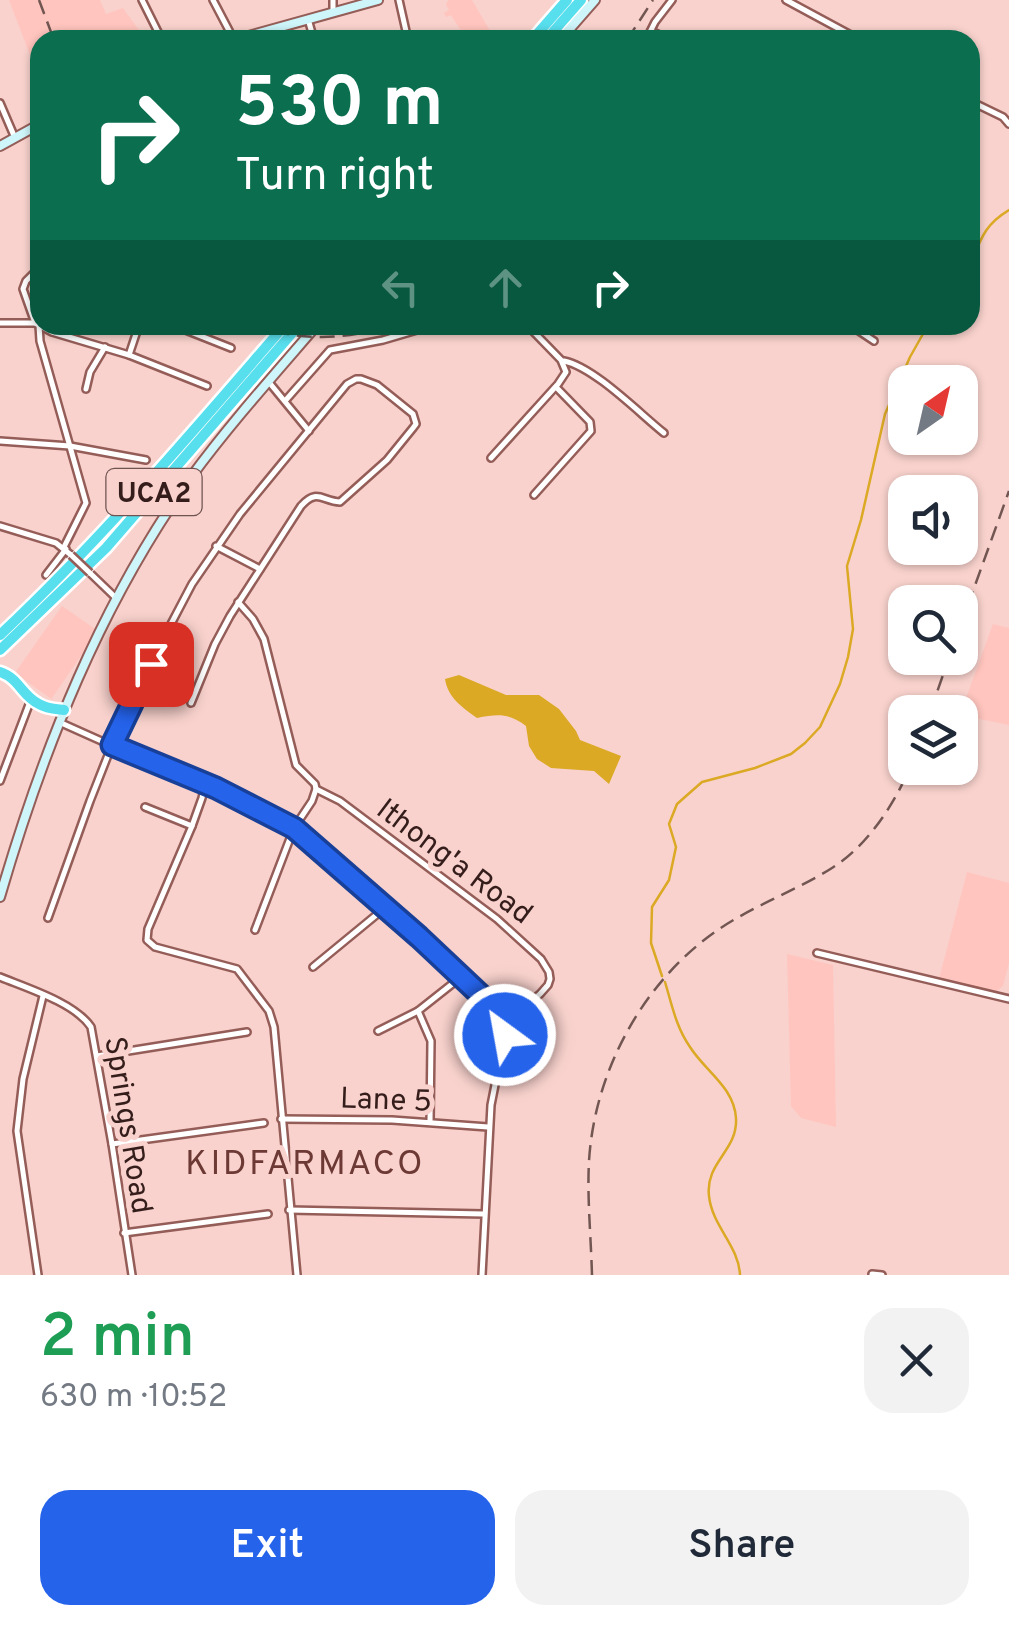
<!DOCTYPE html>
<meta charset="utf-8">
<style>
:root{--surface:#fff;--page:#f2f2f3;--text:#1f2937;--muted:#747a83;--accent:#2563eb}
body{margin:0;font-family:Overpass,sans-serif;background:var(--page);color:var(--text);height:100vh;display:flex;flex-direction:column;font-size:38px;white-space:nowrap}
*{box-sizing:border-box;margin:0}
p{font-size:32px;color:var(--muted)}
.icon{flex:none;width:55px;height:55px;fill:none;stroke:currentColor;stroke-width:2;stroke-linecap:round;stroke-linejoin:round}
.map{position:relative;height:1275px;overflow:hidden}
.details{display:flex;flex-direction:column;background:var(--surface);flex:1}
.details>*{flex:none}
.hud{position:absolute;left:30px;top:30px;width:950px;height:305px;border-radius:30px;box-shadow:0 2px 8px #0004;background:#0b6e4f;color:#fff;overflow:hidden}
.needle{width:65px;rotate:34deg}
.tools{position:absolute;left:888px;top:365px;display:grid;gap:20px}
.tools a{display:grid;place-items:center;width:90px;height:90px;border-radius:20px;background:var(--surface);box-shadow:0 2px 8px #0004;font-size:50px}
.pin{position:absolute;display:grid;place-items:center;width:85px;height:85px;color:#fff;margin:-42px;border-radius:20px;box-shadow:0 5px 15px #0006}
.me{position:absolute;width:110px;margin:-55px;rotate:328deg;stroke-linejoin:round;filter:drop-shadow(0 0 8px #0008)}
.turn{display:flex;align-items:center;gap:35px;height:210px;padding:0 40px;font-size:45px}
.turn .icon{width:130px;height:130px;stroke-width:2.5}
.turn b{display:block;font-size:70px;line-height:85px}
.lanes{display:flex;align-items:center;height:95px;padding:0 40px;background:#0003;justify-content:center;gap:50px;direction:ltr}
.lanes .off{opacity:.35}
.round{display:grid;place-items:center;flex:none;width:105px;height:105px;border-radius:30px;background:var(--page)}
.overview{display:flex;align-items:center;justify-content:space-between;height:170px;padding:0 40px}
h1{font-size:60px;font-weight:600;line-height:75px;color:#1e9e55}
.cta{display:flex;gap:20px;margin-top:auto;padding:20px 40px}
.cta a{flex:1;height:115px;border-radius:30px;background:var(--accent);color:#fff;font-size:40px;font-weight:600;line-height:115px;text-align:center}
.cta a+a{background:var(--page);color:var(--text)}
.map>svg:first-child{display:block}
.built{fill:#ffc5be}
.water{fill:#dba924}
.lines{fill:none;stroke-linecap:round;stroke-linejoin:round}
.stream{stroke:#dba924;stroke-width:2.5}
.street-casing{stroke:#955d58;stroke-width:10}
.secondary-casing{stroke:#955d58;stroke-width:12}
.highway-casing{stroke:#fff;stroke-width:15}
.street{stroke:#fff;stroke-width:5}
.secondary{stroke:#cdf5fa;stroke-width:8}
.highway{stroke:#58dfee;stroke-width:10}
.rail{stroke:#725652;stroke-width:2.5;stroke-dasharray:15 8;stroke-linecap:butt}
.street-bridge-casing{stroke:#955d58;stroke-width:10;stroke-linecap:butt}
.street-bridge{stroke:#fff;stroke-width:5}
.route-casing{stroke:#184099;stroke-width:25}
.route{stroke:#2563eb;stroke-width:18}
.labels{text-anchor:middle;stroke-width:10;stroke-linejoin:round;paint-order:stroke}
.shield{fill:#f9d2cd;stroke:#6f5350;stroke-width:2.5}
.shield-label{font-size:28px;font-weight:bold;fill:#341d1a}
.street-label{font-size:30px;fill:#341d1a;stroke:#f9d2cd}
.quarter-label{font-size:35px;letter-spacing:2.5px;fill:#6d3935;stroke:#f9d2cd}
</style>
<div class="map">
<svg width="1009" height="1275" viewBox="0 0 1009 1275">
<rect width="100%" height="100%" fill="#f9d2cd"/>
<g class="built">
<polygon points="9,0 100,0 106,14 123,8 146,40 40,40 40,81"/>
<polygon points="448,0 472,0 493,36 488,40 467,40 451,15 446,17 444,13 449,10 446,5"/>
<polygon points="62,606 98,631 52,698 53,700 15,673"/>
<polygon points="993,624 1009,628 1009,725 960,715"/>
<polygon points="967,872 1009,883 1009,963 1003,986 993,994 939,979"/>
<polygon points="787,954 833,965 836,1127 801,1118 791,1106"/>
</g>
<path class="water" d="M459,675L506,695H539L559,709L576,731L580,740L621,756L609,784L594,771L551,768L537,759L529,746L526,726C509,713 498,714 477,718C462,707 448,698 445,679Z"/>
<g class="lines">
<g class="stream">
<path d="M970,265C981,239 984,225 1009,210"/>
<polyline points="662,976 651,943 652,907 669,880 676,847 669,824 677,804 702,782 755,768 791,754 805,743 820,727 840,684 848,657 853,629 847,566 861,520 885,414 910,357 928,325"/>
<path d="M665,982C672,1005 676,1027 690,1047C705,1071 734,1087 736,1118C738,1151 705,1162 709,1196C712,1226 739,1246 740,1275"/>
</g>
<g class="street-casing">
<g id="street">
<polyline points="142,0 162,40"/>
<polyline points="213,0 234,40"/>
<polyline points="333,0 333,13"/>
<polyline points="399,0 408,40"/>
<polyline points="786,0 860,40"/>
<polyline points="308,19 314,40"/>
<polyline points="651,31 671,40"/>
<polyline points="646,40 655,22 672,0"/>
<polyline points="970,101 1003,117 1009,124"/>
<polyline points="0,103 15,138"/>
<polyline points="0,323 35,323 52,332 129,355 207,386"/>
<polyline points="35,323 23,289 26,281 40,267"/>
<polyline points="39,325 40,341 86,503 64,547"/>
<polyline points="173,325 231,348"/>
<polyline points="850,325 874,341"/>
<polyline points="129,355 139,325"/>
<path d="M564,361C594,367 639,413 664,433"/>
<polyline points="268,381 309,431"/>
<polyline points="86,389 90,372 105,347"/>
<polyline points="285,401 330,350 383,340 434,325"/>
<polyline points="0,441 70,446 146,460"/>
<polyline points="491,458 558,384 566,372 561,360 527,325"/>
<polyline points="534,495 591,431 590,422 556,387"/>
<polyline points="0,526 56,543 71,555"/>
<polyline points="216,546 260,569"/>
<polyline points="90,573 116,598"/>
<polyline points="46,575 66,549"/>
<polyline points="238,602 253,619 264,639 296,765 315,784 316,789 312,801 294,828 255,930"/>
<polyline points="59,722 126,752 217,788 294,828 419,937 501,1016 506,1023 505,1035 491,1105 482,1275"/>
<polyline points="0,781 30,702"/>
<polyline points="205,784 202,798 192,826 148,929 147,940 155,947 237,969 269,1011 274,1027 297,1275"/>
<polyline points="316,789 340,801 497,919 541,959 549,972 550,979 548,985 540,994 506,1023"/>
<polyline points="145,807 192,826"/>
<path d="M48,918L90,801L112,745L139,685L192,584L240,514L347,384L356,379H361L377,385L413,414L416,424L413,428L387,460L340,502C322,501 317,488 301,506L230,616L215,644L191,703"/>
<polyline points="817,953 1009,999"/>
<polyline points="313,967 386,907"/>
<path d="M0,977C27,988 75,1003 91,1027L112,1144L132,1275"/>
<polyline points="378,1031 418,1011"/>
<polyline points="97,1056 247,1032"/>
<polyline points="281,1119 392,1120 488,1127"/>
<polyline points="430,1122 431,1041 418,1011 461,977"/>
<polyline points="112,1144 264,1123"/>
<polyline points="289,1210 484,1214"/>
<polyline points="124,1233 268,1214"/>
<polyline points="872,1274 882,1275"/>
<polyline points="38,1275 17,1131 23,1079 43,996"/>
</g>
</g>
<g class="secondary-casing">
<g id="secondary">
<polyline points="234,40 378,0"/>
<polyline points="560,40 595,0"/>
<polyline points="0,146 40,124"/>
<path d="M0,897C43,749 101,603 191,477C230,424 274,375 317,325"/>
</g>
</g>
<g class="highway-casing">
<g id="highway">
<polyline points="532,40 567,0"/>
<polyline points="546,40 581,0"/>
<path d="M0,635C103,538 193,431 285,325"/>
<polyline points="0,650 106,548 299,325"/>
<path d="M0,672C19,678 22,696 39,704C47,709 56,709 64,710"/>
</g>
</g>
<use href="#street" class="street"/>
<use href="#secondary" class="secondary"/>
<use href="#highway" class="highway"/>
<g class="rail">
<polyline points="39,0 54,40"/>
<polyline points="627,40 653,0"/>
<path d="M252,325C300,341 343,341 391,325"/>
<polyline points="960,627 1009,491"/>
<polyline points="930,712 949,658"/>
<path d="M592,1275C591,1237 587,1198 589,1161C595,1063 652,966 737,918C768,900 802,887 832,868C868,845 893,806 910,768"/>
</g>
<g class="street-bridge-casing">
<polyline id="street-bridge" points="71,555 90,573"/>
</g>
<use href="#street-bridge" class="street-bridge"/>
</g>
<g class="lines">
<g class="route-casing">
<polyline id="route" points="151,664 112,745 216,788 294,828 419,937 488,1002 506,1024 505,1035"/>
</g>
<use href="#route" class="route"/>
</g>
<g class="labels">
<rect class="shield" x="106.5" y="469" width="95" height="46" rx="8"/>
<g class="shield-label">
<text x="154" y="502">UCA2</text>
</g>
<g class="street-label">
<text transform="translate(455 861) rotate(37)" y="10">Ithong'a Road</text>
<text transform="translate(386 1099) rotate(2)" y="10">Lane 5</text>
<text transform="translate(129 1125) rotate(81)" y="10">Springs Road</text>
</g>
<g class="quarter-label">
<text x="305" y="1174">KIDFARMACO</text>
</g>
</g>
</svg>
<div class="tools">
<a><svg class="needle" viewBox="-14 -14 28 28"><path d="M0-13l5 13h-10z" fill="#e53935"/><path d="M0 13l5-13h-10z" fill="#747a83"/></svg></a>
<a><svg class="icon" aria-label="sound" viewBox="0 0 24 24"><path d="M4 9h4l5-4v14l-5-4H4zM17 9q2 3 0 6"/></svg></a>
<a><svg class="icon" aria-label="search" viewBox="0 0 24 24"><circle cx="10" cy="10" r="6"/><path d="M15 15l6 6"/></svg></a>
<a><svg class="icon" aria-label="layers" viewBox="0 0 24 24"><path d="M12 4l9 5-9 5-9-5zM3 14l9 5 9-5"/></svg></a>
</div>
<div class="pin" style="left:151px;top:664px;background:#d93025"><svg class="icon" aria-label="arrive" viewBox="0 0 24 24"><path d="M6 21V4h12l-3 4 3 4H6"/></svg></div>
<svg class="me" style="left:505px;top:1035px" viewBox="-20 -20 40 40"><circle r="17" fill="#2563eb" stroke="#fff" stroke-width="3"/><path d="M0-11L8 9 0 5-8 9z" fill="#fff"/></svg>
<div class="hud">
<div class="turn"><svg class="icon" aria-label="right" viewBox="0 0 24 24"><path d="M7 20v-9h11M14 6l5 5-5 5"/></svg><div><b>530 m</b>Turn right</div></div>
<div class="lanes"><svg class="icon off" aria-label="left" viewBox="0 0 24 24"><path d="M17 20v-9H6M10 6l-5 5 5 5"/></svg><svg class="icon off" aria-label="ahead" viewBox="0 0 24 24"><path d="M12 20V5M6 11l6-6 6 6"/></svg><svg class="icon" aria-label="right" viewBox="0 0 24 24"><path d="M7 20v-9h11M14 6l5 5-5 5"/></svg></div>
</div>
</div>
<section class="details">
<div class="overview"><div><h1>2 min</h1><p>630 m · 10:52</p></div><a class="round"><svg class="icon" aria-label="close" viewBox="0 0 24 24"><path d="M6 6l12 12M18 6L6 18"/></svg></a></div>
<div class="cta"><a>Exit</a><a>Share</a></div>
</section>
